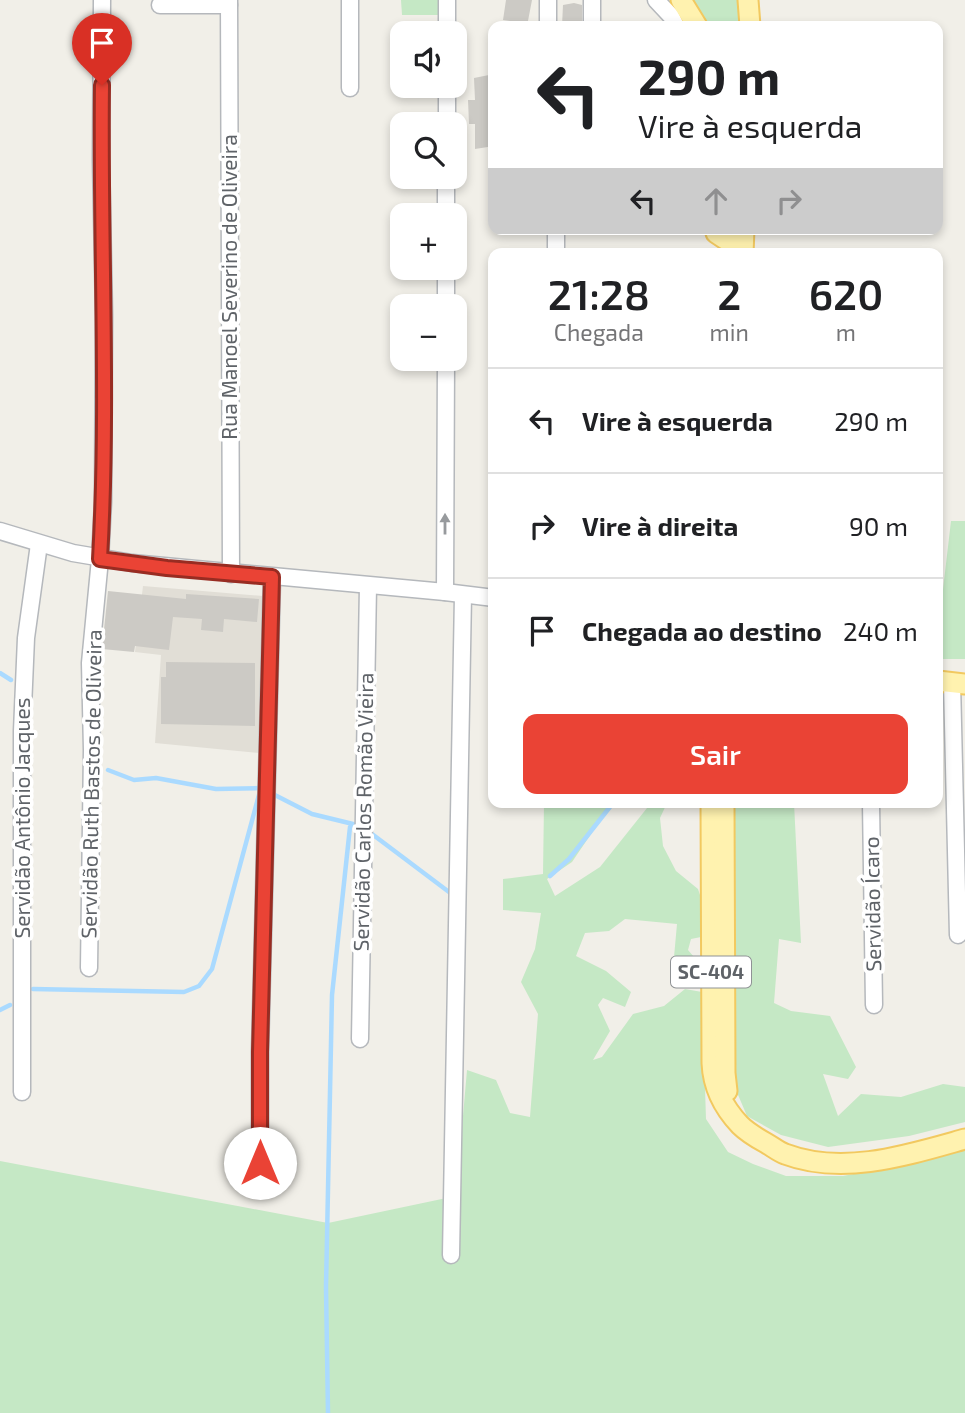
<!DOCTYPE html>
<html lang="pt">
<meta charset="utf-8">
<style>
:root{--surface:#fff;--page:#f6f6f6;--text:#202124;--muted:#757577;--line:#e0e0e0;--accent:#ea4335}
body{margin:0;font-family:"Exo 2",sans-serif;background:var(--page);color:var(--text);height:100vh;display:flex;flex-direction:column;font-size:26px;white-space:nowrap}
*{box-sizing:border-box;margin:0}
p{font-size:23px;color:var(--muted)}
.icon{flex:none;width:38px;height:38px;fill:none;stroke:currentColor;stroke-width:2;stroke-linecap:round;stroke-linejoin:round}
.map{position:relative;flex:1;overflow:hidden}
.sheet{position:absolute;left:488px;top:248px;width:455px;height:560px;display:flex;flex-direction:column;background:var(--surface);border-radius:14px;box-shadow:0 4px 10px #0003}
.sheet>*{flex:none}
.hud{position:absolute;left:488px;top:21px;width:455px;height:214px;border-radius:14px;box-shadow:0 4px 10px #0003;background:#fff;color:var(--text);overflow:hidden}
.fabs{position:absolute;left:390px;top:21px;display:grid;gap:14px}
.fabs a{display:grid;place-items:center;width:77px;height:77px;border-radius:14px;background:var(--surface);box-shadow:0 4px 10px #0003;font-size:35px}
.pin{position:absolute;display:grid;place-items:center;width:60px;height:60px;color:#fff;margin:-72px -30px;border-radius:50% 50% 50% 0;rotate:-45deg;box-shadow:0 0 7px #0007}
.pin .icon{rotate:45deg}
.me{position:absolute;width:77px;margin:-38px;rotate:0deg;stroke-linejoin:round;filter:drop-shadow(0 0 5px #0008)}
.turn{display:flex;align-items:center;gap:24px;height:147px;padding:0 35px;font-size:32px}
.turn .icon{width:91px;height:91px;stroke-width:2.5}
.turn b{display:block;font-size:49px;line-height:60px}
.lanes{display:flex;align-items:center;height:66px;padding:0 35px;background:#0003;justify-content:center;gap:35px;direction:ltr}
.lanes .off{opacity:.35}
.eta{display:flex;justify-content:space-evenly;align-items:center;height:119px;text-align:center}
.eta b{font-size:42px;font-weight:600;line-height:49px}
.button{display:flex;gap:14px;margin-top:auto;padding:14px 35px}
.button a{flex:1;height:80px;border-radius:14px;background:var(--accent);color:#fff;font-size:28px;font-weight:600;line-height:80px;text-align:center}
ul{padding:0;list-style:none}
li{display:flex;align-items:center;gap:21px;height:105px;padding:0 35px;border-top:2px solid var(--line)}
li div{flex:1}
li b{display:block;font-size:26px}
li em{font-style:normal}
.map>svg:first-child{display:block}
.education{fill:#e1ded6}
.green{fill:#c5e8c5}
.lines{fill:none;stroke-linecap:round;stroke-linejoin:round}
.stream{stroke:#aadaff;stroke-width:4.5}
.building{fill:#cccac5}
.minor-casing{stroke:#b5b8bc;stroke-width:19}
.major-casing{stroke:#f2c960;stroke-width:23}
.minor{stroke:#fff;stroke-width:16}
.major{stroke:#fff2af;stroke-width:19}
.oneway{fill:#979a9d}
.route-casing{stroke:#982c22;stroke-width:18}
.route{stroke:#ea4335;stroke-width:12}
.labels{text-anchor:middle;stroke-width:7;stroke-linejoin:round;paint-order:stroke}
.shield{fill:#fff;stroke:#8f9295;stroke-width:2}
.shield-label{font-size:19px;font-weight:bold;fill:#5f6368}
.street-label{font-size:21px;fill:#5f6368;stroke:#fff}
</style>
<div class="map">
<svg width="965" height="1413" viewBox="0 0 965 1413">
<rect width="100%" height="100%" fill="#f1efe8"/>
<polygon class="education" points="143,586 263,596 259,753 155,743 161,655 135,652"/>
<g class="green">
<polygon points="401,0 439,0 439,15 402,15"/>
<polygon points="693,0 738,0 741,26 707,26"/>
<polygon points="951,521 965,521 965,659 938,659 938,616 940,615"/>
<polygon points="544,803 612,803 572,862 547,879 555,896 600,867 651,803 667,803 660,818 663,846 676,871 698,889 703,904 706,936 691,939 688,950 700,964 700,976 687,974 674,957 677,924 625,919 609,931 585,933 576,956 606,971 631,992 625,1007 603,998 598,1005 610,1031 593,1060 602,1057 633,1014 664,1006 685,989 702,992 706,1119 728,1152 753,1164 786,1176 843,1176 905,1164 965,1148 965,1413 0,1413 0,1161 328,1223 456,1196 467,1070 496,1080 510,1113 530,1117 538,1014 521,982 535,949 541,913 503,910 503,879 543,874"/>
<polygon points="733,803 794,803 801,943 779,939 774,1003 791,1011 830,1016 856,1067 848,1079 823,1074 838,1116 861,1094 901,1097 943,1084 965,1087 965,1122 909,1136 828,1147 781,1135 747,1116 733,1083"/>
</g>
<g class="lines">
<g class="stream">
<polyline points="0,673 11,680"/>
<polyline points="108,770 134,780 156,778 216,789 262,788"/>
<polyline points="269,792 312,814 353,824 350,827 332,995 326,1287 328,1413"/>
<polyline points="372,834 449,892"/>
<polyline points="550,876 569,859 613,803"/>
<polyline points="33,989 184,992 199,986 212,969 260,791"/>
<polyline points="0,1010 10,1005"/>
</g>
</g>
<g class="building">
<polygon points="506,0 532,0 527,26 509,26 510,21 503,20"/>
<polygon points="574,3 582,5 582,26 562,26 563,5"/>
<polygon points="494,74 494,146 475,149 475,124 469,124 468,100 475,100 474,78"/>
<polygon points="108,591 186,599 186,594 259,599 257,622 224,619 223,632 201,630 202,619 173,617 169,650 135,646 134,652 102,649"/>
<polygon points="166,662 255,663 255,726 161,724 161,677 166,677"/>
</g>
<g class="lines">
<g class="minor-casing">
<g id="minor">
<polyline points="229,0 231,574"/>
<polyline points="350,0 350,88"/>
<polyline points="592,0 592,26"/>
<polyline points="656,0 671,16 676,26"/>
<polyline points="160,5 229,5"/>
<polyline points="548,26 548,0"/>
<polyline points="447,33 447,0"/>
<polyline points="447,124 447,86"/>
<polyline points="446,215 446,177"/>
<polyline points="556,254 556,229"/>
<polyline points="446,306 446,268"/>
<polyline points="0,531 73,553 132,563 445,592 494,598"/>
<polyline points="445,592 446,359"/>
<polyline points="952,682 958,935"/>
<polyline points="871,803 874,1005"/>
<polyline points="89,968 92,750 90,663 100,559 103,502 104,316 101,160 102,0"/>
<polyline points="360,1039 368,586"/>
<polyline points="22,1092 22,731 26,638 39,544"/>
<polyline points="260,1163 260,1052 272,577"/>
<polyline points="451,1255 463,595"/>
</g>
</g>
<g class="major-casing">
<g id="major">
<polyline points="681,0 697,26"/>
<polyline points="748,0 750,26"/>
<polyline points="716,233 743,251"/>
<polyline points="743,254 744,229"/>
<polyline points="938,681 965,684"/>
<path d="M711,803L712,1063C713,1087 723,1107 740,1125C748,1133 757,1138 766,1143C773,1147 779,1152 785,1154C843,1176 908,1155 965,1139"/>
<polyline points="724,803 725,1073 727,1091"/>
</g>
</g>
<use href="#minor" class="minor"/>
<use href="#major" class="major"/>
</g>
<defs><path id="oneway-solid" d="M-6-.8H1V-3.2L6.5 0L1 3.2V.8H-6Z" transform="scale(1.75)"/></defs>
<use class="oneway" href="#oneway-solid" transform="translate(445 524) rotate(-90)"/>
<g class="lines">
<g class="route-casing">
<path id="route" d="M102,85C100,243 109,401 100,559L167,568L272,577L260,1052V1163"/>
</g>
<use href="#route" class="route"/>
</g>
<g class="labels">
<rect class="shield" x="671" y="956.5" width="80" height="31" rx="5"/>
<g class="shield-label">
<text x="711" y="979">SC-404</text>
</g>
<g class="street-label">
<text transform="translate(230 287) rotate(-90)" y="7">Rua Manoel Severino de Oliveira</text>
<text transform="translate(92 784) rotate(-89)" y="7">Servidão Ruth Bastos de Oliveira</text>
<text transform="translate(364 812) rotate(-89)" y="7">Servidão Carlos Romão Vieira</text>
<text transform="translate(23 818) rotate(-90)" y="7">Servidão Antônio Jacques</text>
<text transform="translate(873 904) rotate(-91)" y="7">Servidão Ícaro</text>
</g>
</g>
</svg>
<div class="fabs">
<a><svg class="icon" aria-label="sound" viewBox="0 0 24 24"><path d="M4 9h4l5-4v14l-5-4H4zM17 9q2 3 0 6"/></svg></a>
<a><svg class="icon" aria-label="search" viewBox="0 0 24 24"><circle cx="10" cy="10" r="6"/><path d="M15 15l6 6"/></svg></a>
<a>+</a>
<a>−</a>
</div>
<div class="pin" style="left:102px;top:85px;background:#d93025"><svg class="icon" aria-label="arrive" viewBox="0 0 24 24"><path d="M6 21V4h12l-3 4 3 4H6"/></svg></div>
<svg class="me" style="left:260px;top:1163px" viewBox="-20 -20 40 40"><circle r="19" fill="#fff"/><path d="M0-13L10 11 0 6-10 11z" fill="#ea4335"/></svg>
<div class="hud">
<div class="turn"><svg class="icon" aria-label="left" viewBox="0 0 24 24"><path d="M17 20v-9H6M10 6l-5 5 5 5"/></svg><div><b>290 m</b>Vire à esquerda</div></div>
<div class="lanes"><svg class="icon" aria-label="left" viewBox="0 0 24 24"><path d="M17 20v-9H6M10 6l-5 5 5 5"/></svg><svg class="icon off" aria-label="ahead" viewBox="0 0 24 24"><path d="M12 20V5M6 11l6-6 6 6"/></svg><svg class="icon off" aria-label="right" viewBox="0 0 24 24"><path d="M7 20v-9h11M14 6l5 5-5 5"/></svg></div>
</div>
<section class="sheet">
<div class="eta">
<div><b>21:28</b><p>Chegada</p></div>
<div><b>2</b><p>min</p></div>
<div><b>620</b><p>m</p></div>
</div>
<ul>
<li><svg class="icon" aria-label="left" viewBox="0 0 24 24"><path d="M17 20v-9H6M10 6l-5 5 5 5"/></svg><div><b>Vire à esquerda</b></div><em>290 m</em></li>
<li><svg class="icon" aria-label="right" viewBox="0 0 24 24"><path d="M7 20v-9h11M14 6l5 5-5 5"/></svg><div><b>Vire à direita</b></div><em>90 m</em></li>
<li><svg class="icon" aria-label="arrive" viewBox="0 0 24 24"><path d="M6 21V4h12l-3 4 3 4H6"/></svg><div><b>Chegada ao destino</b></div><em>240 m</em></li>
</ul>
<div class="button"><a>Sair</a></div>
</section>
</div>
